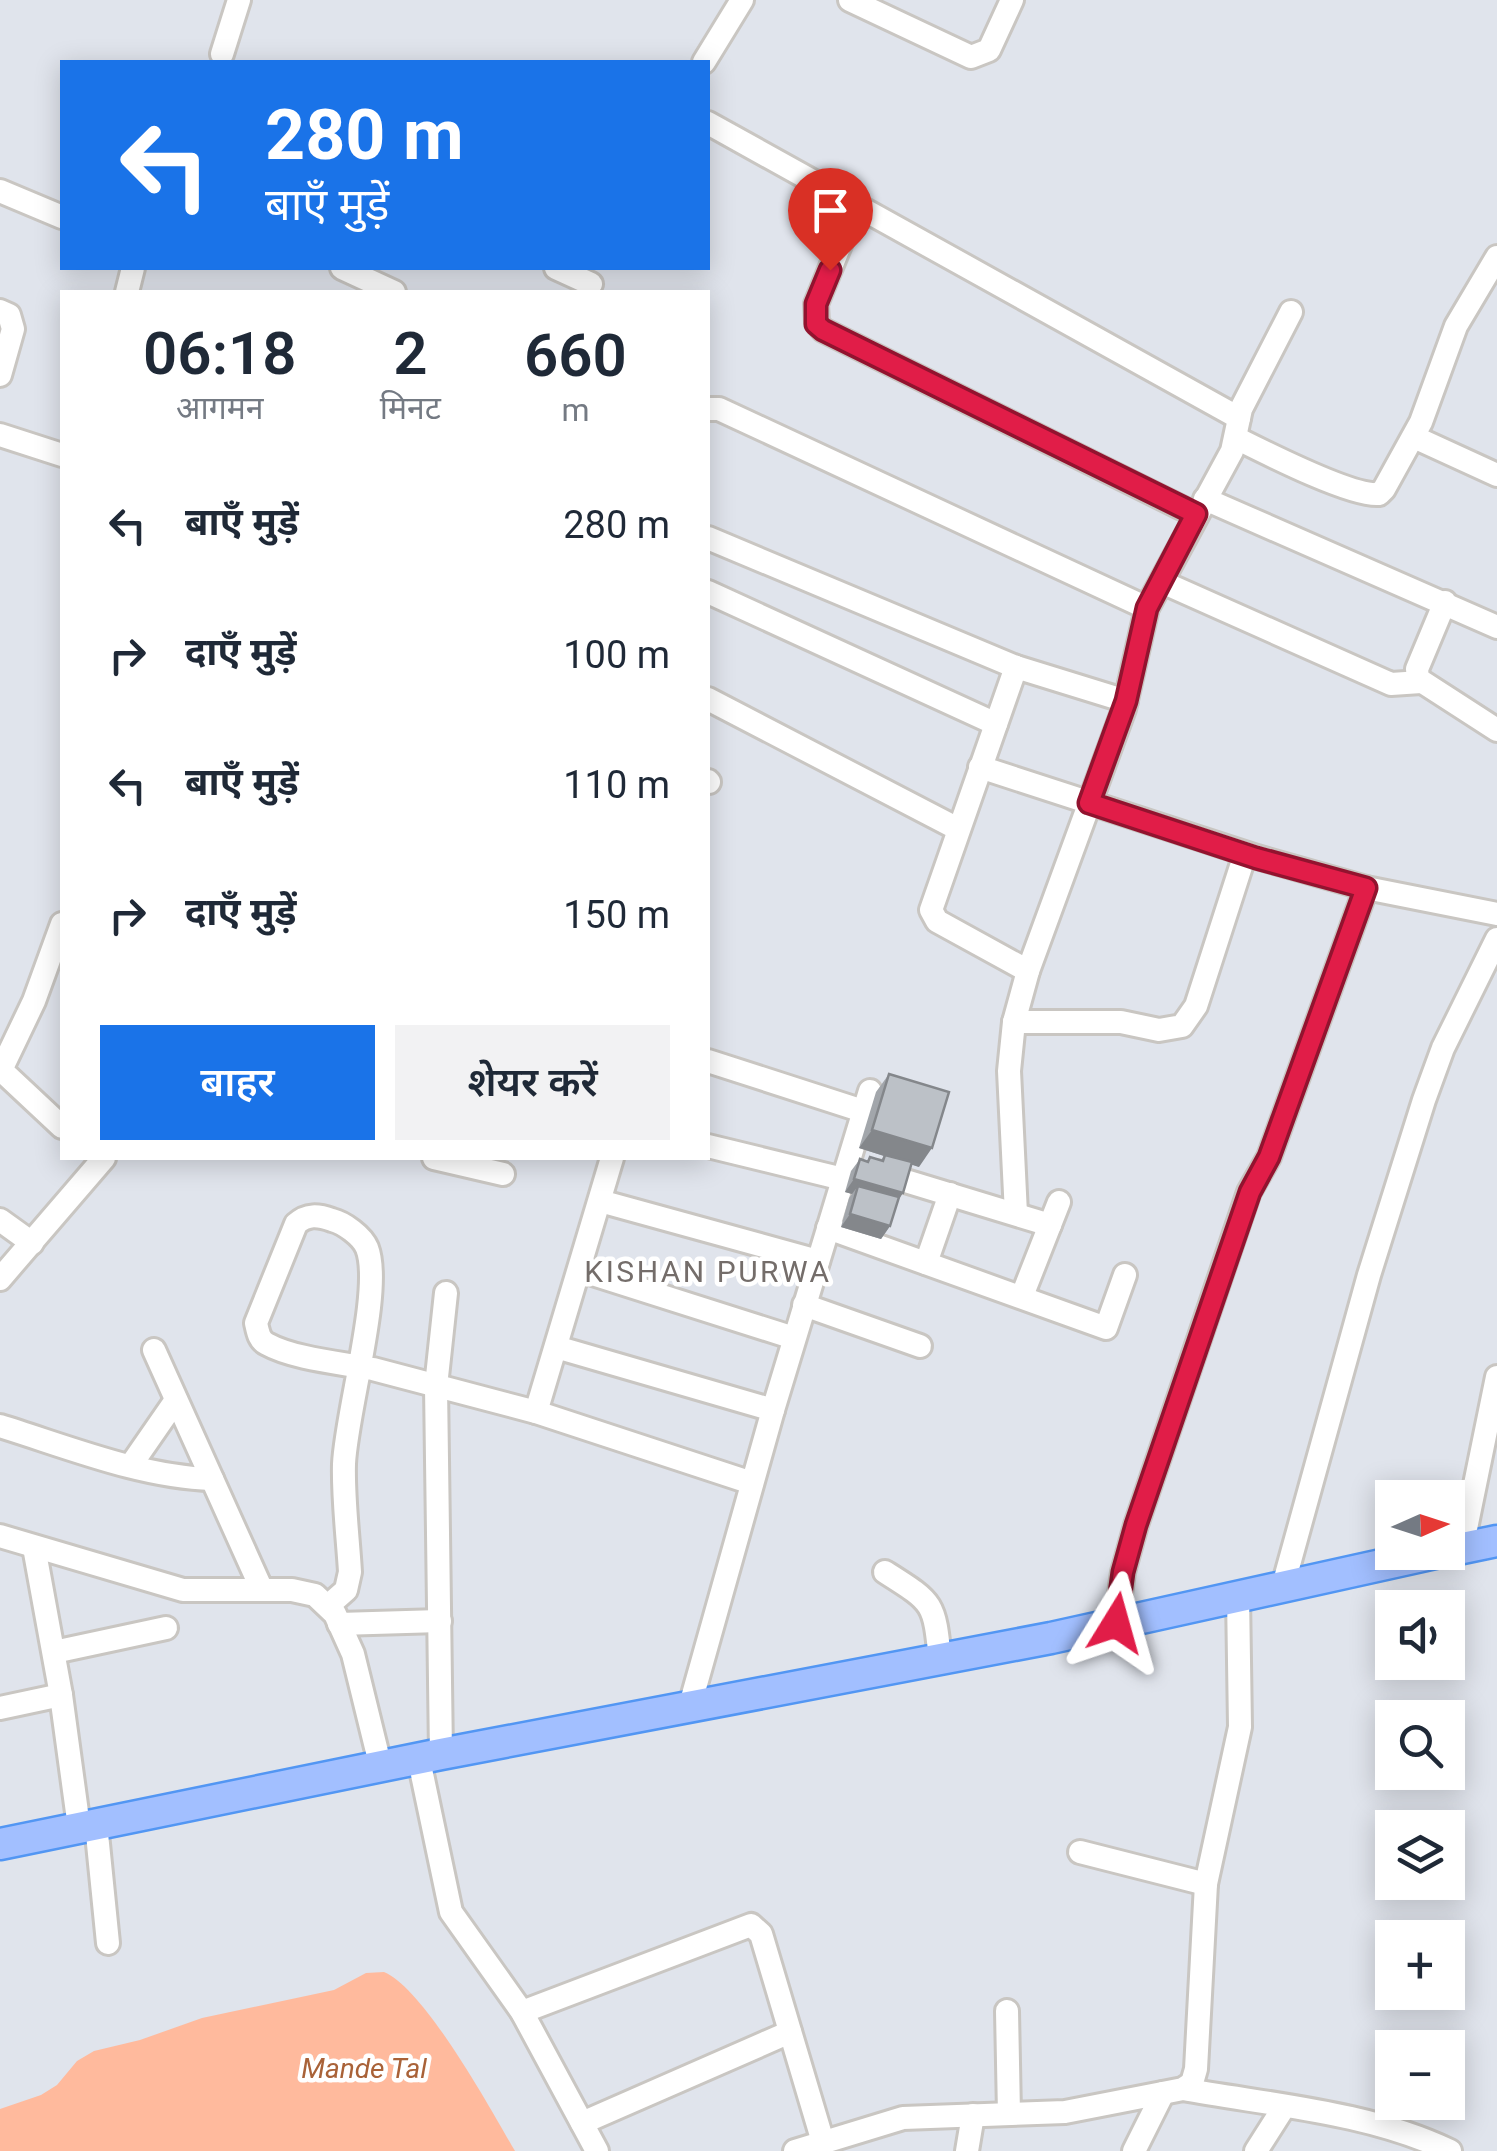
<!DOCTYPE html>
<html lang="hi">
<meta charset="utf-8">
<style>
:root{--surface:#fff;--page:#f2f2f3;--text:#1f2937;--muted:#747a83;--accent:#1a73e8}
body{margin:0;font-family:Roboto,"Noto Sans Devanagari",sans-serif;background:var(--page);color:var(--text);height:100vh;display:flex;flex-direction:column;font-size:38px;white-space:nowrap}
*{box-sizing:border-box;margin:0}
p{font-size:32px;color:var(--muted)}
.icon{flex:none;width:55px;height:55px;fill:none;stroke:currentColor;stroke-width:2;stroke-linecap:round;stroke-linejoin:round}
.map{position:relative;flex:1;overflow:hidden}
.drawer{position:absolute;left:60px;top:290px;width:650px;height:870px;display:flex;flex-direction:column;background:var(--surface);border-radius:0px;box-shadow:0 5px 25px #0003}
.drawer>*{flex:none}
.hud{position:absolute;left:60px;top:60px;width:650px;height:210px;border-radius:0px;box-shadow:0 5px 25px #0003;background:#1a73e8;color:#fff;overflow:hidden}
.needle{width:65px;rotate:87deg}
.buttons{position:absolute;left:1375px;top:1480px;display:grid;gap:20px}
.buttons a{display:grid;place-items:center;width:90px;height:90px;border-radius:0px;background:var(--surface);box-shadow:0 5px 25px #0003;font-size:50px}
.pin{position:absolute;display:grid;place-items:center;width:85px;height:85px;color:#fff;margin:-102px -42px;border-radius:50% 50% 50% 0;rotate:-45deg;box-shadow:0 0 10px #0007}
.pin .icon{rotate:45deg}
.me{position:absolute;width:110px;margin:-55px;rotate:8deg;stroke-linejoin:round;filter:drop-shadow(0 0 8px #0008)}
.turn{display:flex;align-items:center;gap:35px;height:210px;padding:0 40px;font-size:45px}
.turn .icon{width:130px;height:130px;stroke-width:2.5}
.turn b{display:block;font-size:70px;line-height:85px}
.eta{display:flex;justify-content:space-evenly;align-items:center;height:170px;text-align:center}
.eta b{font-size:60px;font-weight:600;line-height:70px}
.cta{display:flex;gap:20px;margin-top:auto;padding:20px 40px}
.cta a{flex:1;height:115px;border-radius:0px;background:var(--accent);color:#fff;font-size:40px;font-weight:600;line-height:115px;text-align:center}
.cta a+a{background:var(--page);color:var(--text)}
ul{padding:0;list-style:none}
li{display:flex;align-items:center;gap:30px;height:130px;padding:0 40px}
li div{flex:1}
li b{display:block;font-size:38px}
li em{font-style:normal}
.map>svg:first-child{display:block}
.water{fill:#ffba9d}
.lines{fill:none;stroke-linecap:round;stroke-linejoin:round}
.minor-casing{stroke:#c9c6c2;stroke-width:28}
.major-casing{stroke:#5296f3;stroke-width:35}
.minor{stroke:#fff;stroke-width:22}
.major{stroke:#a2bfff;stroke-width:30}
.wall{fill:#a2a6ab}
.shaded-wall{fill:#84878b}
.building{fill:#bcc1c7;stroke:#84878b;stroke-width:2.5}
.route-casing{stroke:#92132f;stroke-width:25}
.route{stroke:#e11d48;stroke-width:18}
.labels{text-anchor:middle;stroke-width:9;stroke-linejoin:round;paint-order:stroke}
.water-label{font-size:28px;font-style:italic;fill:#a96238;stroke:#fff}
.quarter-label{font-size:30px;letter-spacing:2.5px;fill:#746d6a;stroke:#fff}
</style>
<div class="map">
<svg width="1497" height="2151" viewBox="0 0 1497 2151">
<rect width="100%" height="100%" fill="#e0e4ec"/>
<path class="water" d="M384,1972C425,1989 491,2110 515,2151H0V2109L41,2095L57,2085L77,2061L94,2051L140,2040L202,2018L334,1990L366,1973Z"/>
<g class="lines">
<g class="minor-casing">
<g id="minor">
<polyline points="850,0 971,57 989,50 1012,0"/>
<polyline points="222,54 239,0"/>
<polyline points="704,62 742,0"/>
<polyline points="708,123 1239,418"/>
<polyline points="0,191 62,217"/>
<polyline points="857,203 816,304 817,323 823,330 1196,515"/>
<polyline points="342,268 394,292"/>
<polyline points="556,268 591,284"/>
<polyline points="127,292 133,268"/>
<polyline points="0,311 9,315 13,329 0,375"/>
<polyline points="708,409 719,409 1147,608"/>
<polyline points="0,435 62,455"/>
<polyline points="1414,437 1497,475"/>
<path d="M1236,438C1264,452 1352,497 1379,494L1384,489L1421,422L1456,326L1497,257"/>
<polyline points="1205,499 1497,627"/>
<polyline points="708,538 1016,667 1126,701"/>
<polyline points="1162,582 1391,684 1421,682"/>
<polyline points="708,592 996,724"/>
<polyline points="1445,602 1417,669 1418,679 1497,730"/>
<polyline points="1016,667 931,910 937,921 1028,971"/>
<polyline points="708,699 958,829"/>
<polyline points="980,767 1257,857 1366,888 1497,914"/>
<polyline points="708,781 709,782"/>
<polyline points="1014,1022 1121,1022 1159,1030 1182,1026 1196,1006 1245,854"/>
<polyline points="708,1061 863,1111"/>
<polyline points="0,1069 62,1127"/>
<polyline points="1,1070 34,1001 62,924"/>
<polyline points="708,1146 843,1179"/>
<polyline points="434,1158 503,1174"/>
<polyline points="876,1172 1050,1225"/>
<polyline points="600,1201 818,1261"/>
<polyline points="1016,1214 1009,1071 1014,1022 1028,971 1124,709 1147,608 1232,451 1241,409 1291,312"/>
<polyline points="0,1220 32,1243"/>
<polyline points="828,1228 1106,1328 1125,1275"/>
<polyline points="926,1263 950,1194"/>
<polyline points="580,1270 794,1338"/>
<polyline points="0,1279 104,1158"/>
<polyline points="1022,1296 1059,1202"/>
<polyline points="804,1305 920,1346"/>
<polyline points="556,1347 773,1410"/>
<polyline points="154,1350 262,1590"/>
<polyline points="536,1412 612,1158"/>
<path d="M0,1426C68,1447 141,1477 212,1479"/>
<polyline points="131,1465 176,1400"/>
<polyline points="0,1536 183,1590 292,1590 315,1595 335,1614 353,1654 381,1768"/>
<polyline points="34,1547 61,1695 79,1827"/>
<polyline points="1462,1548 1497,1377"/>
<path d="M885,1572C934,1603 934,1602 940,1659"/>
<polyline points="1283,1586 1369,1275 1424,1100 1443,1048 1497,939"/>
<path d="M329,1605L346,1590L350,1572C348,1537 343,1499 344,1464C346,1413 383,1289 367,1248C362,1236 344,1223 332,1220C318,1215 307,1214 296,1224L256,1323C258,1332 259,1340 267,1344C294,1359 343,1363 373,1369L536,1412L752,1483"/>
<polyline points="1116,1623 1123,1572 1136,1525 1249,1192 1269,1157 1366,888"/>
<polyline points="339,1624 440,1621"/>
<polyline points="54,1652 166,1628"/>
<polyline points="0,1708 61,1695"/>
<polyline points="689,1709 773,1410 870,1091"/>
<polyline points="441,1754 436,1386 446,1293"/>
<polyline points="419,1760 451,1912 522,2012 597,2151"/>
<polyline points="96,1824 108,1943"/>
<polyline points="1080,1852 1206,1884"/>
<polyline points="1007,2011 1009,2114"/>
<polyline points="522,2012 751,1925 761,1934 823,2142"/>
<path d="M1183,2089C1271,2105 1369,2112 1450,2151"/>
<polyline points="582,2123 790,2032"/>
<polyline points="795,2151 903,2118 1065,2112 1183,2089 1192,2083 1196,2069 1206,1884 1240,1727 1238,1595"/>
<polyline points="967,2151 973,2115"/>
<polyline points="1134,2151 1163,2093"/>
<polyline points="1256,2151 1284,2107"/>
</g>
</g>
<g class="major-casing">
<g id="major">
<polyline points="1448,1551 1497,1541"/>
<polyline points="0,1844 441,1754 1051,1638 1440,1552"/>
</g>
</g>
<use href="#minor" class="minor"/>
<use href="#major" class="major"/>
</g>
<polygon class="wall" points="889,1074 919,1167 911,1164 903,1193 898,1200 890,1226 881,1239 841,1227 849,1198 852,1194 845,1192 851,1171 860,1159 867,1161 870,1157 881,1160 884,1156 859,1148 876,1092"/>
<g class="shaded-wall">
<polygon points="872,1130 932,1148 919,1167 859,1148"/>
<polygon points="854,1179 903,1193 894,1206 858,1186 852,1194 845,1192"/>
<polygon points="850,1214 890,1226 881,1239 841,1227"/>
</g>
<g class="building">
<polygon points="889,1074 949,1092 932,1148 872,1130"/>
<polygon points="885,1155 912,1162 903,1193 854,1179 860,1159 868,1162 870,1157 883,1161"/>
<polygon points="858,1186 899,1197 890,1226 850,1214"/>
</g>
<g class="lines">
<g class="route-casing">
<polyline id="route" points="830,270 816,304 816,324 823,330 1196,514 1147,608 1126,701 1089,803 1256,858 1366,888 1269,1157 1250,1192 1136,1525 1123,1572 1116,1623"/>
</g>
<use href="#route" class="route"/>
</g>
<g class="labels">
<g class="water-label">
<text x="364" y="2078">Mande Tal</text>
</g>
<g class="quarter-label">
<text x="708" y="1282">KISHAN PURWA</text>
</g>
</g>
</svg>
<div class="buttons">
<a><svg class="needle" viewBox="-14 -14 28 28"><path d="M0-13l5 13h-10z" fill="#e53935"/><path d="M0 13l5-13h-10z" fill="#747a83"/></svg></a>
<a><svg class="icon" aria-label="sound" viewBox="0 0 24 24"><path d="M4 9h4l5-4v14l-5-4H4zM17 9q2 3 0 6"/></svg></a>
<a><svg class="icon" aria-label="search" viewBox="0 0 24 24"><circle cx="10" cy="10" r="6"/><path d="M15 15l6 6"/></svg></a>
<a><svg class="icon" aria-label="layers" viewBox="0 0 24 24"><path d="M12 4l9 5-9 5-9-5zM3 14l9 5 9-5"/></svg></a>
<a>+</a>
<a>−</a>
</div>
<div class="pin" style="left:830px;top:270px;background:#d93025"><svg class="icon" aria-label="arrive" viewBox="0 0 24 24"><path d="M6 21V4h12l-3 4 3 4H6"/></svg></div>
<svg class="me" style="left:1116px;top:1623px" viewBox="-20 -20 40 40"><path d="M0-17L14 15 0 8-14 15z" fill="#e11d48" stroke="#fff" stroke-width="4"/></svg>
<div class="hud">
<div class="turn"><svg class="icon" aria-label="left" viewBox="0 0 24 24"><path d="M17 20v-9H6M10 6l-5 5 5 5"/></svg><div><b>280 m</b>बाएँ मुड़ें</div></div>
</div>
<section class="drawer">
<div class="eta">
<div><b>06:18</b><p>आगमन</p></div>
<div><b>2</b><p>मिनट</p></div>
<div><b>660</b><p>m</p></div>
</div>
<ul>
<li><svg class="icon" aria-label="left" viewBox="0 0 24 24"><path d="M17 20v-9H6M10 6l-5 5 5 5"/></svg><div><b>बाएँ मुड़ें</b></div><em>280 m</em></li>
<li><svg class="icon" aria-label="right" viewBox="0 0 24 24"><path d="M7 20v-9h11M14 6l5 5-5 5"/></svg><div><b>दाएँ मुड़ें</b></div><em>100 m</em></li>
<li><svg class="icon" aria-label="left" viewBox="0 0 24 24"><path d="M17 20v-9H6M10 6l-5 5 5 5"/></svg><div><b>बाएँ मुड़ें</b></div><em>110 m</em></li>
<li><svg class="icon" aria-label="right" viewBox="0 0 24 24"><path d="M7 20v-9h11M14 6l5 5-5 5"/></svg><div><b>दाएँ मुड़ें</b></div><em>150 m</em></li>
</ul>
<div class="cta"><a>बाहर</a><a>शेयर करें</a></div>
</section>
</div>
